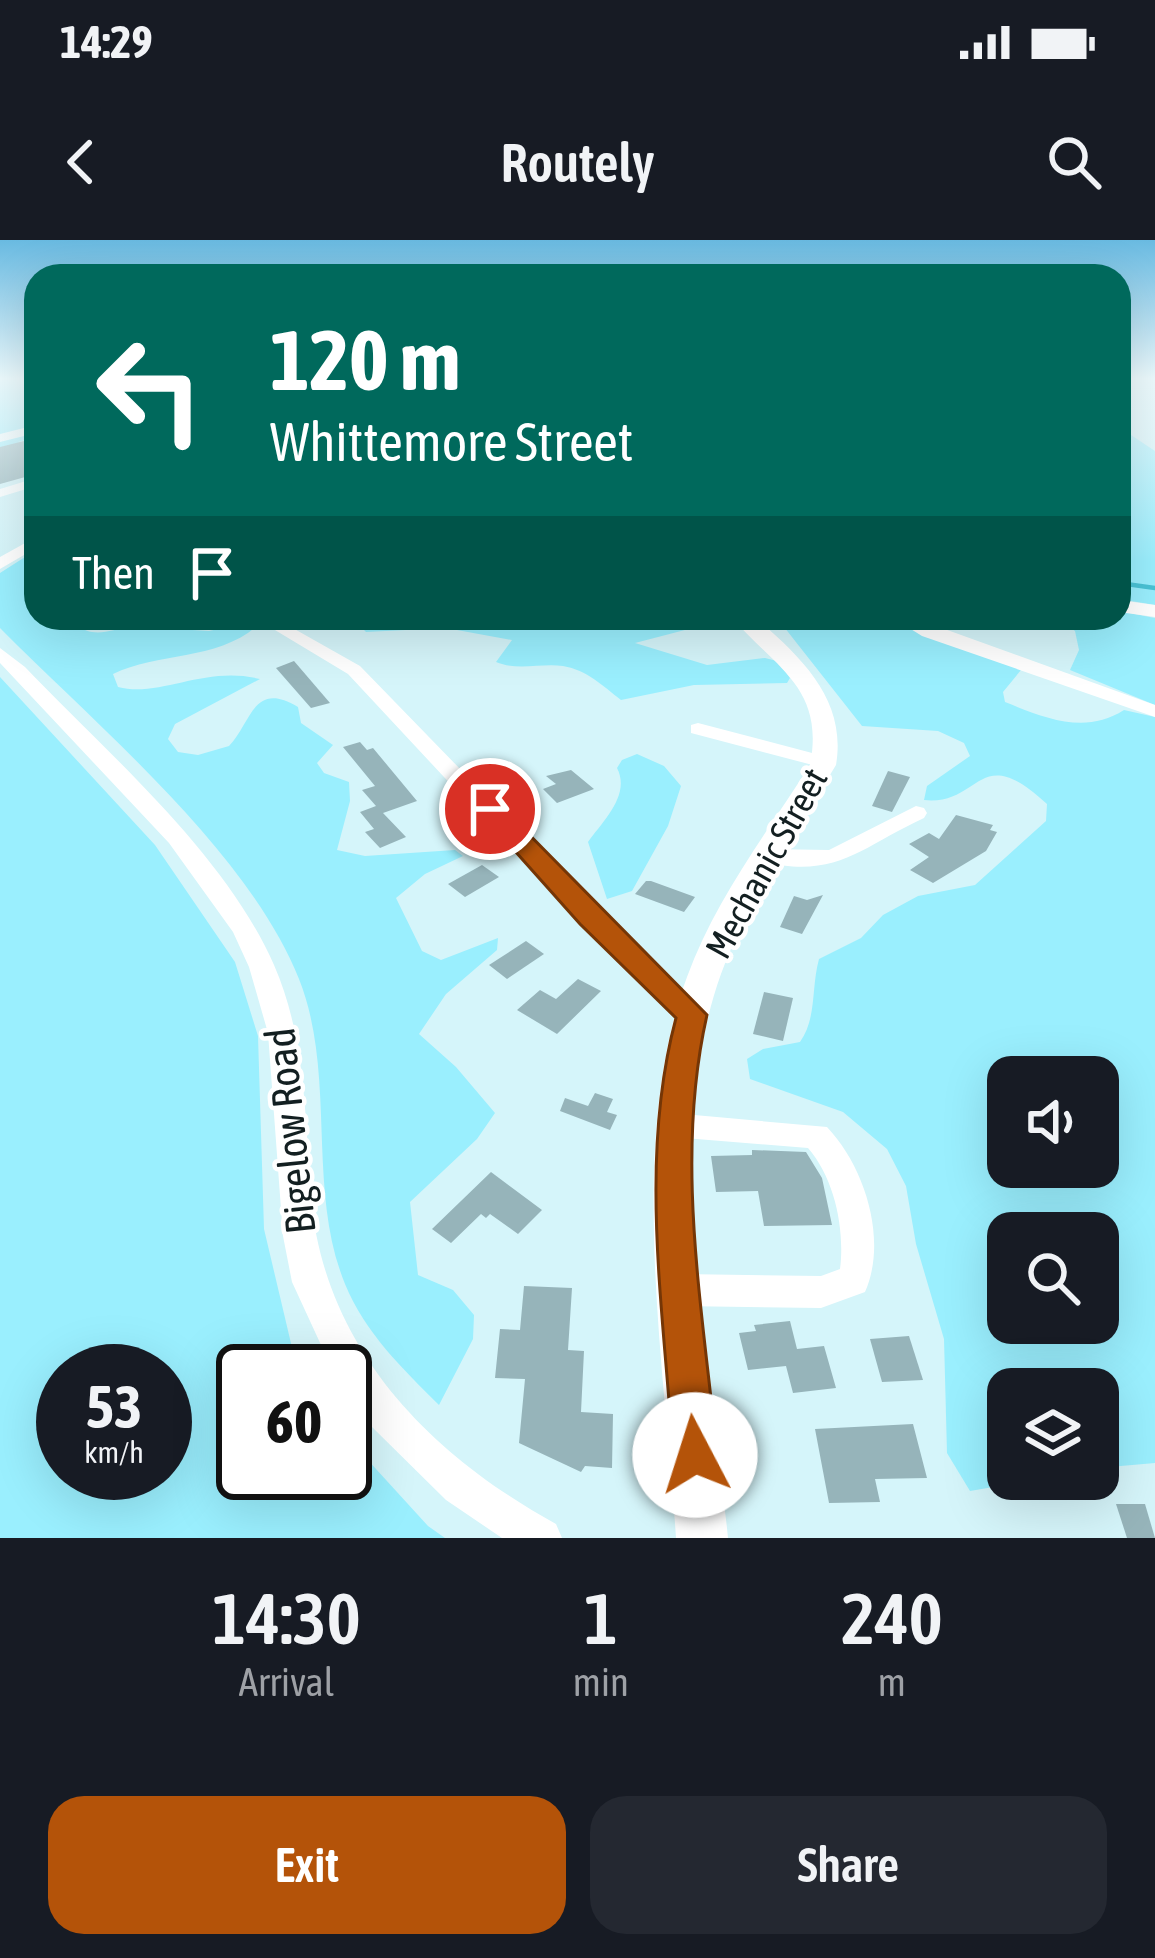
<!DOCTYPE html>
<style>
:root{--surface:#171b24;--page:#242831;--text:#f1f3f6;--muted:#9ea1a6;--accent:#b45309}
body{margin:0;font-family:"Asap Condensed",sans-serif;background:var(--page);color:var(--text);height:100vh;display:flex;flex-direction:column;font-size:45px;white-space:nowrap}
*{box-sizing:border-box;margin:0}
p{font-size:39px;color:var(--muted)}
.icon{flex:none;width:66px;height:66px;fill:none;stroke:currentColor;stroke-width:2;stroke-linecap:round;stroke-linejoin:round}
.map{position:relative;height:1298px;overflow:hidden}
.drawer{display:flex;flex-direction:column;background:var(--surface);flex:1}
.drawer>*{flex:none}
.banner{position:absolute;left:24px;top:24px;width:1107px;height:366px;border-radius:36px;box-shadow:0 12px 48px #0002;background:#00695c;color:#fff;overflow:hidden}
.fabs{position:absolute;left:987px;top:816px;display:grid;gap:24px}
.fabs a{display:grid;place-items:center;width:132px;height:132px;border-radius:24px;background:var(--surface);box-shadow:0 12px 48px #0002;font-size:60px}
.speed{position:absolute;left:36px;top:1104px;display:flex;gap:24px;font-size:60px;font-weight:700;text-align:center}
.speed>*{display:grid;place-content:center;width:156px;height:156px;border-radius:50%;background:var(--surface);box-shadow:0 12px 48px #0002;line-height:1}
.speed small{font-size:30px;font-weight:400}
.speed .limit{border:6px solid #111;border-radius:18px;background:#fff;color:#111}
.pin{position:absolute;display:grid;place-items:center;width:102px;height:102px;color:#fff;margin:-51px;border:6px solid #fff;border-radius:50%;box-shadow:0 3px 12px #0007}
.me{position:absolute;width:132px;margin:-66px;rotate:355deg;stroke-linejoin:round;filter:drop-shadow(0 0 9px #0008)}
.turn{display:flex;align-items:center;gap:42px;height:252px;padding:0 48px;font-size:54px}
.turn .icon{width:156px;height:156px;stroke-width:2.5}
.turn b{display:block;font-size:84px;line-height:102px}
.then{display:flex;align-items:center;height:114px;padding:0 48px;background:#0003;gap:24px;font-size:45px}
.eta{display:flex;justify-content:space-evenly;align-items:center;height:204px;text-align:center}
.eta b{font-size:72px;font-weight:600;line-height:84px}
.button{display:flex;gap:24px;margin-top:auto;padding:24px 48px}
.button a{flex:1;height:138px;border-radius:36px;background:var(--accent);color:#fff;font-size:48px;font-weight:600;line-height:138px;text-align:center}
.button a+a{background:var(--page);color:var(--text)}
.status{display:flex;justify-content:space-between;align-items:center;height:84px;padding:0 60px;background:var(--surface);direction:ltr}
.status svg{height:33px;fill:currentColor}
header{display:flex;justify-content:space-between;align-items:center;height:156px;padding:0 48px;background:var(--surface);font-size:54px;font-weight:600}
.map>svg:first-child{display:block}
.green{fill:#9aeffe;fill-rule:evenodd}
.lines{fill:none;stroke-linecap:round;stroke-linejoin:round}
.stream{stroke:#4ac3d6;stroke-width:4.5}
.building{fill:#96b4ba}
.minor{fill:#fff;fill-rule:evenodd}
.major{fill:#fff;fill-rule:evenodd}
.route{fill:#b45309;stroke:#753606;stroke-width:3}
.labels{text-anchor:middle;stroke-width:9;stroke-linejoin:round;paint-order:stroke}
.street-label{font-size:36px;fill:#131f21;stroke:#fff}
.near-street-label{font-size:42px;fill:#131f21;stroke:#fff}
</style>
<div class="status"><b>14:29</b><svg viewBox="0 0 49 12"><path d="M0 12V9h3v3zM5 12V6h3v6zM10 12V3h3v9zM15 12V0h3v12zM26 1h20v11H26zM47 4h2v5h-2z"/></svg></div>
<header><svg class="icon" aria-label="back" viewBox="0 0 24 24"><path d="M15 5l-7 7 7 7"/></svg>Routely<svg class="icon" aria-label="search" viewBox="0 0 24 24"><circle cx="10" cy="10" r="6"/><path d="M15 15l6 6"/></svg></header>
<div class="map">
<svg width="1155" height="1298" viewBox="0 0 1155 1298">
<rect width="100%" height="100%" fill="#d5f5fa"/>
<g class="green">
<polygon points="0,140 36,140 36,197 18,202 36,210 0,207"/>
<polygon points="1119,187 1155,211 1155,365 1119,359"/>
<path d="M36,310V378H82L76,384C99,406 134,378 162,378L159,388L209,391L251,382L258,385C218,421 158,412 113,434L118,447C160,458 205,425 260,439L175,484L168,499L178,512L198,515L229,506C252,482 253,440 298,467L301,483L333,505L317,523L324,533L349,542L350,561L337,610L365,616L455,610L463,616L425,634L396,658L422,711L441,720L498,698L497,710L446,754L419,794L456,827L495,873L477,899L410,962L418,1035L453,1050L474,1075L473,1099L439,1165C403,1129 365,1093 345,1044C306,948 337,835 299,739C248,611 97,486 0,388V333Z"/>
<polygon points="1119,371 1155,378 1155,465 1070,430 1079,410 1075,391 1055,378 1119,378"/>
<path d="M382,378H731L635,403L707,425L765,418L777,421L790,438L787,443L694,445L621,460C603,446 587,430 563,426C541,423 517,431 496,422L512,400L446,388L366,392L362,388Z"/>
<path d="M777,378H891L1021,430L1003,452L1005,462C1045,478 1085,495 1124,470L1155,477V1223L1098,1228V1149H1008V1239H1040L970,1251L947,1213L944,1099L916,1004L906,946L887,909L843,872L750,839L747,819L763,809L800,802C817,778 811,748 819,719L861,698L883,675L918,656L975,645L1046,581L1047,564C977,499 982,566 924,560L927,546L970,516L964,503L938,491L862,486ZM1008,837H1098V927H1008ZM1008,993H1098V1083H1008Z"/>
<path d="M0,437L155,605L235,722L258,796L264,989L294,1116L304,1131H243V1233H345V1195L428,1286L445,1298H0ZM63,1131H165V1233H63Z"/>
<path d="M637,514L664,526L681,546L668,586L632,651L607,659L588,602C603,581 631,555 617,528L622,520Z"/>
</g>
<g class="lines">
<polyline class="stream" points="1119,343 1155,348"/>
</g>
<g class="building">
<polygon points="36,198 36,234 0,244 0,207"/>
<polygon points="294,421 330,463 311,468 276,428"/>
<polygon points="360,502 367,510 373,508 417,561 383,573 406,597 380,608 365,592 374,589 360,572 376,566 362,550 375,546 343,507"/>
<polygon points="571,530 594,549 557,563 543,549 556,544 546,536"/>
<polygon points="888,531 910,537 892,572 872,566"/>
<polygon points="956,575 993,585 990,590 997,592 986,611 933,643 910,630 929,617 909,604 929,593 939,599"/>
<polygon points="482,625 499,637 465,657 448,644"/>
<polygon points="646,641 651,641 695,657 684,672 635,654"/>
<polygon points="823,655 802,694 780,687 794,656 807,660"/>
<polygon points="526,701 544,714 507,739 489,725"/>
<polygon points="578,739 601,751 557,794 517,770 540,750 556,759"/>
<polygon points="764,752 793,758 783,801 753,794"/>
<polygon points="595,853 613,859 607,872 617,875 610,890 560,871 565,858 588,866"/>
<polygon points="752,910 806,912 822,938 832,985 764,986 758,951 716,952 711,916 752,915"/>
<polygon points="491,932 542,970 518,994 490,974 486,978 481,974 451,1003 432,989"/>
<polygon points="524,1046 572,1048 568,1110 584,1111 581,1172 613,1174 612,1228 585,1226 581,1232 519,1203 525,1139 495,1138 500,1089 520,1090"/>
<polygon points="790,1081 797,1109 824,1106 836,1148 793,1153 786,1126 748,1130 739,1093 756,1091 754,1085"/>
<polygon points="909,1096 923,1140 882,1142 870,1099"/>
<polygon points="913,1184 927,1238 875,1239 880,1262 829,1263 815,1189"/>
<polygon points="1116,1264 1145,1264 1155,1298 1127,1298"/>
</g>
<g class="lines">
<g class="minor">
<polygon points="36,185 36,193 0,202 0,194"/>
<polygon points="36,238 36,246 0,257 0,249"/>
<polygon points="36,297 36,308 0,329 0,317"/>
<polygon points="255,378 275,378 360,426 598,671 702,768 706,775 702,782 682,782 580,683 348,434"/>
<polygon points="893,378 914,378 1155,465 1155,477 922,396"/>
<path d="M0,408L25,427C109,515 224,612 274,725C306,798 305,879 311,957C324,1108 429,1214 556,1284L562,1298H502L446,1260L372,1187L345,1150V1131H333L292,1042L283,996L268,793L249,727L233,692L169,603L0,423Z"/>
<polygon points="698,483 831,518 834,522 824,528 691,493 691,485"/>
<path d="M916,566L924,568L927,573L924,578C859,608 837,640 759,621L755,616L767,609L829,610Z"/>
<path d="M672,873L827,887C865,927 888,1000 865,1052L821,1068L680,1066L668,1061L663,1050L668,1039L680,1034L821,1036L840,1029C845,990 835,939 808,908L672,897L661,894L657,885L661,876Z"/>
</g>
<g class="major">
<polygon points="1119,360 1155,365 1155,377 1119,372"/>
<path d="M732,378H756C802,418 847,460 836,525C795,593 749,658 721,734C662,896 711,1128 728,1298H676C665,1124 626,903 687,737C715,660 766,594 810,525C825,448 776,428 732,378Z"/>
</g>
</g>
<linearGradient id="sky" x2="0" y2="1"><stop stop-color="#69bae1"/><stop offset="0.43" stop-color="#ecfafd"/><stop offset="1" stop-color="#ecfafd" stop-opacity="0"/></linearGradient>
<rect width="1155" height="322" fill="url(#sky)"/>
<path class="route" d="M490,561L499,564L707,775C674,920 703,1069 717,1215L710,1231L695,1237L679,1231L673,1215C664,1070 638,920 676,778L580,684L482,574L478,569L482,564Z"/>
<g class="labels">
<g class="street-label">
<text transform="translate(766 623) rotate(-61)" y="13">Mechanic Street</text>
</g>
<g class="near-street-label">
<text transform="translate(290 891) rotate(-96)" y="15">Bigelow Road</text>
</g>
</g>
</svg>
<div class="fabs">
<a><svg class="icon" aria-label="sound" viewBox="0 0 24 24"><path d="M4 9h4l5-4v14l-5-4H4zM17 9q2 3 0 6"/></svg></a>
<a><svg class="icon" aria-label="search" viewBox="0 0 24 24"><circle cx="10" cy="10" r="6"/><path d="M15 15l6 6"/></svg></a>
<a><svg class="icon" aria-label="layers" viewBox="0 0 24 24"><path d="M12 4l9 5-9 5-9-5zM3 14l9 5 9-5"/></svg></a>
</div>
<div class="speed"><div>53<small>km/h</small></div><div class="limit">60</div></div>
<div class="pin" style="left:490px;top:569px;background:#d93025"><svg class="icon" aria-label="arrive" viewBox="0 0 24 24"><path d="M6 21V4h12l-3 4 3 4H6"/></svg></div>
<svg class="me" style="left:695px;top:1215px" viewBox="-20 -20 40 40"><circle r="19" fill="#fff"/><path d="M0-13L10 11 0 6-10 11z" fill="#b45309"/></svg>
<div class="banner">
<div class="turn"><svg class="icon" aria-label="left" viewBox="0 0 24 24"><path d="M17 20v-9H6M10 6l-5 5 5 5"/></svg><div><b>120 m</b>Whittemore Street</div></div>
<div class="then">Then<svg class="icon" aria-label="arrive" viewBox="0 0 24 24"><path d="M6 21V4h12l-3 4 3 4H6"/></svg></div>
</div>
</div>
<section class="drawer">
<div class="eta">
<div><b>14:30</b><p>Arrival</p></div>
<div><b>1</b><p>min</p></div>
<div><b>240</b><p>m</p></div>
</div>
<div class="button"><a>Exit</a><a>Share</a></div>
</section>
